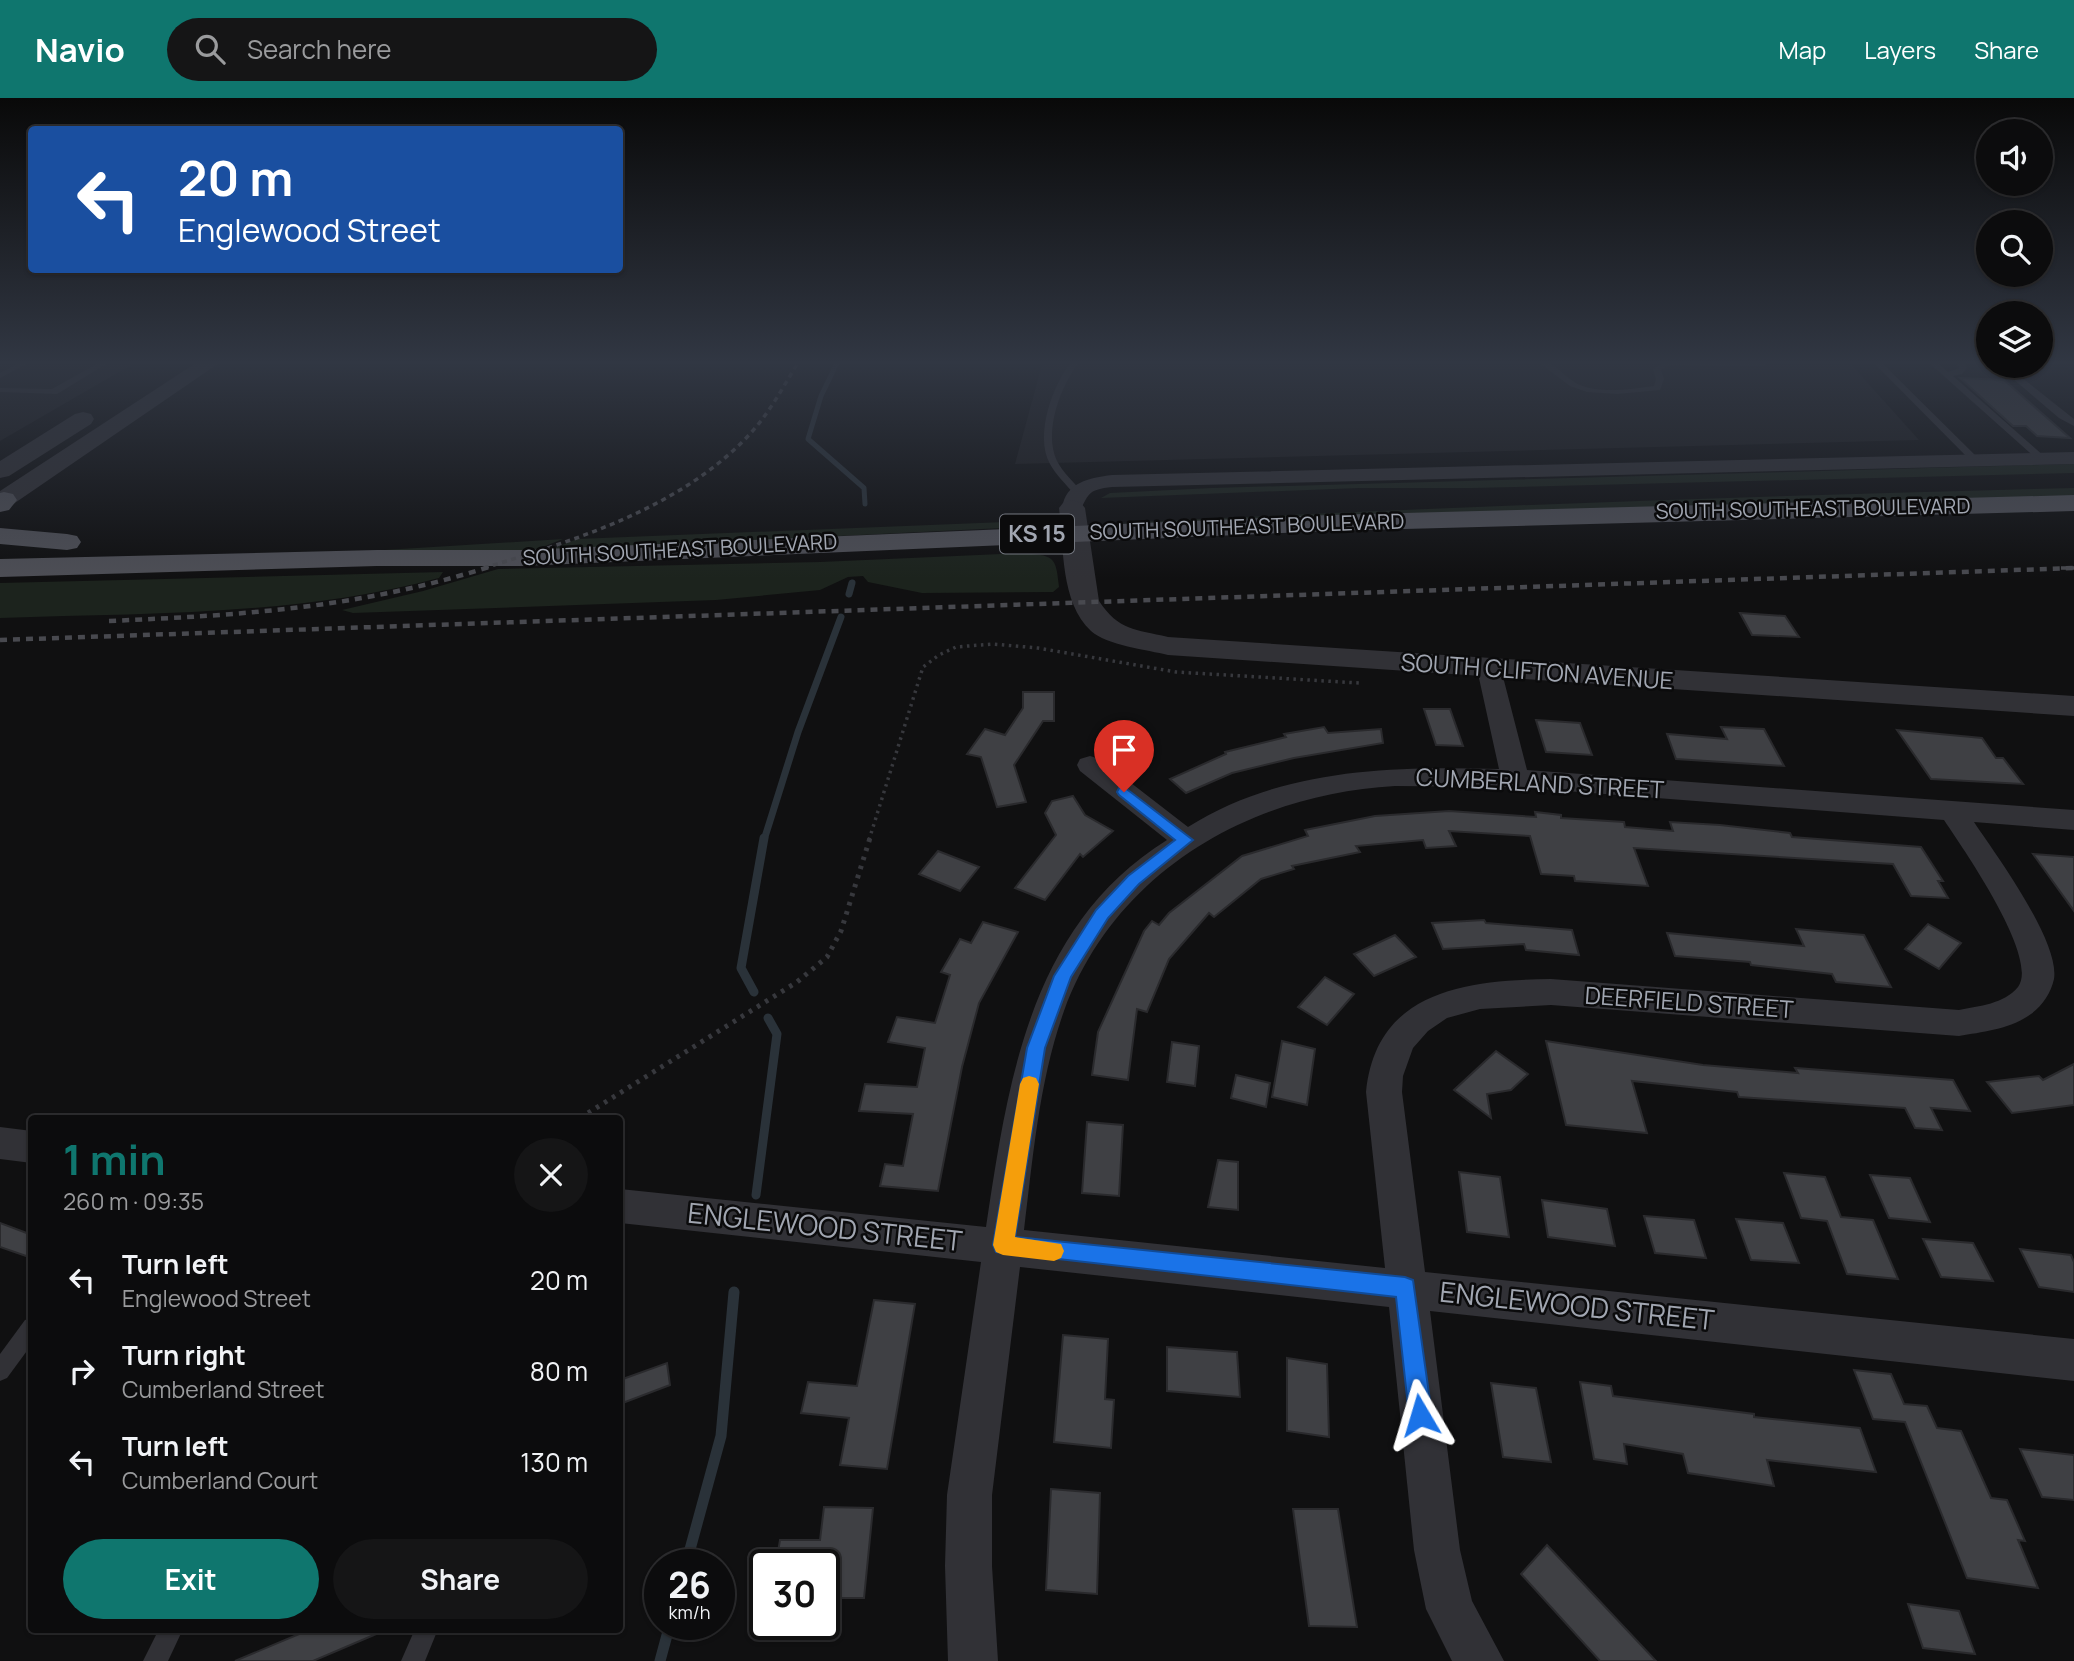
<!DOCTYPE html>
<meta charset="utf-8">
<style>
:root{--surface:#0c0c0d;--page:#151516;--text:#f1f3f6;--muted:#9a9b9d;--line:#2c2c2e;--accent:#0f766e}
body{margin:0;font-family:Manrope,sans-serif;background:var(--page);color:var(--text);height:100vh;display:flex;flex-direction:column;font-size:26px;white-space:nowrap}
*{box-sizing:border-box;margin:0}
p{font-size:23px;color:var(--muted)}
.icon{flex:none;width:38px;height:38px;fill:none;stroke:currentColor;stroke-width:2;stroke-linecap:round;stroke-linejoin:round}
.map{position:relative;flex:1;overflow:hidden}
.sheet{position:absolute;left:28px;top:1017px;width:595px;height:518px;display:flex;flex-direction:column;background:var(--surface);border-radius:7px;box-shadow:0 2px 5px #0004,0 0 0 2px var(--line)}
.sheet>*{flex:none}
.top-card{position:absolute;left:28px;top:28px;width:595px;height:147px;border-radius:7px;box-shadow:0 2px 5px #0004,0 0 0 2px var(--line);background:#1a4fa0;color:#fff;overflow:hidden}
.controls{position:absolute;left:1976px;top:21px;display:grid;gap:14px}
.controls a{display:grid;place-items:center;width:77px;height:77px;border-radius:50%;background:var(--surface);box-shadow:0 2px 5px #0004,0 0 0 2px var(--line);font-size:35px}
.speed{position:absolute;left:644px;top:1451px;display:flex;gap:14px;font-size:35px;font-weight:700;text-align:center}
.speed>*{display:grid;place-content:center;width:91px;height:91px;border-radius:50%;background:var(--surface);box-shadow:0 2px 5px #0004,0 0 0 2px var(--line);line-height:1}
.speed small{font-size:18px;font-weight:400}
.speed .limit{border:4px solid #111;border-radius:10px;background:#fff;color:#111}
.pin{position:absolute;display:grid;place-items:center;width:60px;height:60px;color:#fff;margin:-72px -30px;border-radius:50% 50% 50% 0;rotate:-45deg;box-shadow:0 0 7px #0007}
.pin .icon{rotate:45deg}
.me{position:absolute;width:77px;margin:-38px;rotate:353deg;stroke-linejoin:round;filter:drop-shadow(0 0 5px #0008)}
.turn{display:flex;align-items:center;gap:24px;height:147px;padding:0 35px;font-size:32px}
.turn .icon{width:91px;height:91px;stroke-width:2.5}
.turn b{display:block;font-size:49px;line-height:60px}
.round{display:grid;place-items:center;flex:none;width:74px;height:74px;border-radius:37px;background:var(--page)}
.summary{display:flex;align-items:center;justify-content:space-between;height:119px;padding:0 35px}
h1{font-size:42px;font-weight:700;line-height:52px;color:var(--accent)}
.action{display:flex;gap:14px;margin-top:auto;padding:14px 35px}
.action a{flex:1;height:80px;border-radius:42px;background:var(--accent);color:#fff;font-size:28px;font-weight:700;line-height:80px;text-align:center}
.action a+a{background:var(--page);color:var(--text)}
ul{padding:0;list-style:none}
li{display:flex;align-items:center;gap:21px;height:91px;padding:0 35px}
li div{flex:1}
li b{display:block;font-size:26px}
li em{font-style:normal}
header{display:flex;align-items:center;gap:42px;box-sizing:border-box;height:98px;padding:0 35px;background:var(--accent);color:#fff}
header strong{font-size:33px}
nav{display:flex;gap:38px;margin-inline-start:auto;font-size:24px}
.search{width:490px;height:63px;background:var(--page);display:flex;align-items:center;gap:18px;box-sizing:border-box;padding:0 24px;border-radius:38px;color:var(--muted);font-size:26px}
.map>svg:first-child{display:block}
.built{fill:#1c1c1e}
.green{fill:#1c231d}
.lines{fill:none;stroke-linecap:round;stroke-linejoin:round}
.stream-far3{stroke:#2a3239;stroke-width:5}
.stream-far2{stroke:#2a3239;stroke-width:7}
.stream-far1{stroke:#2a3239;stroke-width:9}
.stream{stroke:#2a3239;stroke-width:11}
.building{fill:#3f4044;stroke:#2a2a2d;stroke-width:2}
.path-far1{stroke:#37383d;stroke-width:3.5;stroke-dasharray:2.5 4.5;stroke-linecap:butt}
.path{stroke:#37383d;stroke-width:5;stroke-dasharray:3.5 6;stroke-linecap:butt}
.service{fill:#313136;fill-rule:evenodd}
.minor{fill:#313136;fill-rule:evenodd}
.tertiary{fill:#313136;fill-rule:evenodd}
.primary{fill:#4d4e55;fill-rule:evenodd}
.rail-far1{stroke:#48494f;stroke-width:3.5;stroke-dasharray:5 4.5;stroke-linecap:butt}
.rail{stroke:#48494f;stroke-width:4.5;stroke-dasharray:7 6;stroke-linecap:butt}
.route{fill:#1a73e8;stroke:#114b97;stroke-width:2}
.slow{fill:#f59e0b}
.labels{text-anchor:middle;stroke-width:5;stroke-linejoin:round;paint-order:stroke}
.far-street-label{font-size:21px;fill:#a1a6b1;stroke:#0b0b0c}
.shield{fill:#0b0b0c;stroke:#747880;stroke-width:2}
.shield-label{font-size:23px;font-weight:bold;fill:#a1a6b1}
.street-label{font-size:24px;fill:#a1a6b1;stroke:#0b0b0c}
.near-street-label{font-size:28px;fill:#a1a6b1;stroke:#0b0b0c}
</style>
<header>
<strong>Navio</strong>
<div class="search"><svg class="icon" aria-label="search" viewBox="0 0 24 24"><circle cx="10" cy="10" r="6"/><path d="M15 15l6 6"/></svg>Search here</div>
<nav><a>Map</a><a>Layers</a><a>Share</a></nav>
</header>
<div class="map">
<svg width="2074" height="1563" viewBox="0 0 2074 1563">
<rect width="100%" height="100%" fill="#101011"/>
<g class="built">
<polygon points="0,263 138,263 0,343"/>
<polygon points="1043,263 1848,263 1919,342 1015,366"/>
</g>
<g class="green">
<polygon points="2074,366 2074,375 1472,390 1359,390 1101,400 1110,395 1212,390"/>
<path d="M2074,390V399L1148,427L1119,425C1437,409 1755,398 2074,390Z"/>
<polygon points="1005,424 1030,425 1022,429 550,452 577,441"/>
<polygon points="563,441 535,452 352,454"/>
<path d="M1021,455C1053,458 1056,456 1059,489L1053,494L922,495L868,484L863,478L848,479L820,492L716,502L353,515L342,512L423,493L498,471L820,464Z"/>
<path d="M443,474L439,480C296,518 147,515 0,520V485Z"/>
</g>
<g class="lines">
<polyline class="stream-far3" points="838,263 821,298 808,341 864,390 865,406"/>
<g class="stream-far2">
<polyline points="849,496 852,485"/>
<polyline points="764,742 798,634 841,519"/>
</g>
<g class="stream-far1">
<polyline points="754,894 741,870 764,740"/>
<polyline points="756,1097 777,936 768,920"/>
</g>
<g class="stream">
<polyline points="686,1466 721,1338 734,1194"/>
<polyline points="660,1563 670,1526"/>
</g>
</g>
<g class="building">
<polygon points="1960,280 2004,282 2070,340 2037,338 2026,328 2013,328"/>
<polygon points="1740,515 1785,518 1799,539 1752,537"/>
<polygon points="1023,594 1054,594 1054,623 1043,623 1014,667 1026,704 997,709 981,659 967,656 985,631 1005,637 1023,610"/>
<polygon points="1424,611 1450,611 1463,648 1436,647"/>
<polygon points="1536,622 1580,625 1592,657 1546,654"/>
<polygon points="1324,629 1328,635 1381,631 1383,645 1294,660 1232,675 1186,695 1170,681 1226,656 1225,654 1286,639 1284,636"/>
<polygon points="1721,629 1764,631 1784,668 1676,661 1667,636 1727,641"/>
<polygon points="1897,632 1982,640 1996,660 2003,660 2023,686 1931,681"/>
<polygon points="1073,698 1085,717 1113,733 1083,759 1080,756 1045,802 1015,790 1056,737 1045,715 1052,703"/>
<polygon points="1449,713 1536,719 1535,714 1561,717 1561,720 1624,724 1625,729 1673,733 1670,724 1720,727 1790,735 1792,739 1921,749 1943,783 1938,783 1948,800 1911,798 1893,766 1634,750 1648,788 1575,783 1574,778 1541,776 1530,738 1449,733 1456,748 1426,750 1423,742 1356,748 1360,754 1292,768 1294,771 1261,781 1214,819 1209,815 1169,861 1147,914 1137,911 1128,982 1092,977 1098,934 1144,833 1152,823 1159,827 1169,815 1242,758 1308,738 1305,732 1375,718"/>
<polygon points="938,753 979,769 960,793 919,776"/>
<polygon points="2033,756 2074,759 2074,813"/>
<polygon points="1484,822 1486,825 1572,832 1579,857 1526,852 1524,846 1443,851 1432,825"/>
<polygon points="983,824 1018,834 979,905 962,969 938,1093 880,1088 885,1066 903,1068 913,1016 859,1013 865,986 917,989 925,950 888,944 897,919 935,925 950,877 941,874 960,841 971,845"/>
<polygon points="1928,826 1961,845 1939,871 1905,851"/>
<polygon points="1796,831 1864,837 1891,889 1836,884 1832,876 1751,867 1750,864 1675,858 1667,835 1804,848"/>
<polygon points="1395,837 1416,859 1374,878 1354,856"/>
<polygon points="1325,879 1354,896 1327,927 1298,909"/>
<polygon points="1282,943 1315,951 1307,1007 1272,999"/>
<polygon points="1546,943 1703,967 1798,975 1795,970 1953,982 1970,1013 1931,1010 1942,1032 1915,1030 1905,1010 1739,999 1737,994 1632,983 1647,1035 1566,1027"/>
<polygon points="1172,944 1199,948 1195,988 1167,984"/>
<polygon points="1496,953 1528,976 1511,992 1487,996 1491,1020 1454,992"/>
<polygon points="2074,966 2074,1007 2012,1015 1987,984 2039,978 2043,982"/>
<polygon points="1236,977 1270,985 1266,1009 1231,1000"/>
<polygon points="1087,1024 1123,1027 1119,1098 1082,1095"/>
<polygon points="1218,1062 1238,1064 1238,1112 1208,1109"/>
<polygon points="1459,1074 1500,1079 1509,1139 1467,1134"/>
<polygon points="1784,1075 1825,1079 1841,1119 1873,1122 1898,1181 1847,1176 1827,1123 1801,1120"/>
<polygon points="1870,1077 1910,1080 1930,1124 1889,1120"/>
<polygon points="1542,1102 1607,1111 1615,1148 1548,1139"/>
<polygon points="1644,1118 1694,1122 1706,1160 1655,1155"/>
<polygon points="1736,1121 1783,1125 1799,1165 1751,1162"/>
<polygon points="0,1125 32,1137 32,1160 0,1149"/>
<polygon points="1923,1141 1973,1145 1993,1183 1941,1179"/>
<polygon points="2020,1151 2071,1157 2074,1164 2074,1194 2039,1189"/>
<polygon points="874,1202 915,1206 887,1371 840,1367 849,1320 801,1315 808,1284 857,1288"/>
<polygon points="1063,1237 1108,1241 1105,1301 1114,1302 1111,1350 1054,1344"/>
<polygon points="1167,1249 1237,1254 1240,1299 1167,1293"/>
<polygon points="1287,1260 1327,1266 1329,1339 1287,1333"/>
<polygon points="667,1265 670,1287 620,1306 620,1282"/>
<polygon points="1854,1272 1891,1276 1904,1306 1927,1308 1937,1330 1961,1333 1991,1400 2007,1402 2025,1443 2018,1442 2038,1490 1967,1480 1905,1324 1873,1321"/>
<polygon points="1580,1284 1611,1288 1613,1298 1754,1316 1754,1319 1860,1330 1876,1374 1767,1362 1774,1388 1688,1375 1683,1356 1624,1346 1627,1366 1594,1361"/>
<polygon points="1491,1285 1536,1290 1551,1364 1503,1359"/>
<polygon points="2020,1351 2074,1357 2074,1402 2042,1399"/>
<polygon points="1051,1391 1100,1395 1097,1496 1046,1492"/>
<polygon points="824,1409 873,1410 864,1500 824,1500 824,1466 776,1466 780,1442 820,1442"/>
<polygon points="1293,1411 1338,1411 1357,1529 1309,1528"/>
<polygon points="1547,1447 1656,1563 1600,1563 1521,1476"/>
<polygon points="1908,1506 1959,1513 1975,1556 1923,1550"/>
<polygon points="311,1531 388,1531 313,1563 235,1563"/>
</g>
<g class="lines">
<polyline class="path-far1" points="869,742 923,569 939,557 956,549 993,546 1038,550 1176,574 1359,585"/>
<polyline class="path" points="580,1020 797,884 827,859 841,833 870,740"/>
<g class="service">
<polygon points="23,263 32,263 0,280 0,275"/>
<polygon points="102,263 111,263 57,296 0,294 0,290 52,291"/>
<path d="M1072,263H1080C1061,287 1043,333 1057,363C1063,375 1074,384 1082,394L1077,397L1074,396C1066,386 1056,377 1050,366C1034,337 1053,286 1072,263Z"/>
<path d="M1537,263C1555,262 1564,280 1580,287C1602,296 1631,291 1654,288L1656,281L1653,271L1667,263H1767V266L1763,268L1669,267L1661,272L1664,281L1660,292L1617,296L1587,294L1570,288Z"/>
<polygon points="1872,263 1880,263 1978,360 1978,364 1972,364"/>
<polygon points="1927,263 1935,263 1948,274 1959,270 1955,263 1963,263 1967,270 1962,276 1953,278 2045,359 2045,363 2039,363"/>
<polygon points="1998,268 2007,268 2074,321 2074,328 2059,320"/>
<polygon points="32,1220 32,1246 7,1280 0,1283 0,1256 25,1222"/>
<polygon points="159,1531 183,1531 168,1563 143,1563"/>
<polygon points="415,1531 438,1531 425,1563 401,1563"/>
</g>
<g class="minor">
<path d="M2074,354V366L1112,389C1087,392 1090,395 1079,414H1065L1062,410C1066,384 1089,380 1112,377Z"/>
<path d="M1489,564L1498,566L1501,571L1527,672L2074,712V732L1974,724C1996,757 2060,843 2054,881C2051,895 2042,908 2031,916C2011,931 1982,934 1959,938L1551,907L1480,911L1447,920L1428,933L1413,950L1403,978L1402,994L1425,1174L2074,1241V1283L1430,1213L1460,1452L1472,1503L1504,1563H1452L1426,1511L1414,1452L1389,1209L1020,1169L992,1397V1468L998,1563H948L945,1468L947,1397L981,1164L620,1125V1091L986,1129C1008,983 1030,827 1167,742L1080,673L1077,667L1080,661L1090,658L1100,661L1188,729C1282,670 1392,668 1499,671L1477,571L1480,566ZM1395,688L1515,689L1944,722C1962,749 2040,860 2018,889C2004,906 1979,908 1959,912L1551,881C1467,882 1376,892 1366,994L1385,1170L1024,1132C1033,1060 1039,983 1064,913C1115,773 1251,696 1395,688Z"/>
<polygon points="0,1029 32,1033 32,1065 0,1061"/>
</g>
<g class="tertiary">
<polygon points="199,263 222,263 9,409 0,412 0,393"/>
<polygon points="83,314 91,316 94,321 91,326 9,378 0,380 0,363 75,316"/>
<path d="M1072,402L1081,405L1085,410L1099,503C1119,533 1135,531 1168,539L2074,598V618L1168,557C1148,552 1106,547 1091,533C1060,504 1064,449 1059,410L1063,405Z"/>
</g>
<g class="primary">
<polygon points="4,394 13,396 17,402 9,412 0,414 0,395"/>
<polygon points="2074,397 2074,413 1329,433 521,468 377,468 0,479 0,461 377,452 521,452 1329,417"/>
<polygon points="0,430 67,436 77,438 81,444 77,450 67,452 0,446"/>
</g>
<g class="rail-far1">
<path d="M484,470C576,442 680,410 748,338C769,316 783,289 799,263"/>
<polyline points="2061,470 2074,470"/>
</g>
<g class="rail">
<path d="M109,523C244,517 359,510 489,469"/>
<polyline points="0,542 2074,470"/>
</g>
</g>
<linearGradient id="sky" x2="0" y2="1"><stop stop-color="#090909"/><stop offset="0.55" stop-color="#313743"/><stop offset="1" stop-color="#313743" stop-opacity="0"/></linearGradient>
<rect width="2074" height="481" fill="url(#sky)"/>
<polygon class="route" points="1124,689 1193,742 1139,786 1108,820 1071,879 1045,950 1015,1139 1405,1179 1413,1182 1432,1317 1429,1325 1420,1328 1412,1325 1409,1317 1396,1199 996,1154 993,1147 1027,950 1054,878 1096,812 1128,778 1175,742 1119,697 1117,694 1119,690"/>
<polygon class="slow" points="1029,978 1036,980 1039,986 1015,1139 1061,1146 1064,1153 1061,1160 1054,1163 1003,1157 996,1154 993,1147 1020,986 1023,980"/>
<g class="labels">
<g class="far-street-label">
<text transform="translate(1813 411) rotate(-1)" y="7">SOUTH SOUTHEAST BOULEVARD</text>
<text transform="translate(1247 429) rotate(-2)" y="7">SOUTH SOUTHEAST BOULEVARD</text>
<text transform="translate(680 452) rotate(-3)" y="7">SOUTH SOUTHEAST BOULEVARD</text>
</g>
<rect class="shield" x="1000" y="416.5" width="74" height="39" rx="5"/>
<g class="shield-label">
<text x="1037" y="444">KS 15</text>
</g>
<g class="street-label">
<text transform="translate(1537 574) rotate(4)" y="8">SOUTH CLIFTON AVENUE</text>
<text transform="translate(1540 686) rotate(3)" y="8">CUMBERLAND STREET</text>
<text transform="translate(1689 905) rotate(4)" y="8">DEERFIELD STREET</text>
</g>
<g class="near-street-label">
<text transform="translate(825 1129) rotate(6)" y="10">ENGLEWOOD STREET</text>
<text transform="translate(1577 1208) rotate(6)" y="10">ENGLEWOOD STREET</text>
</g>
</g>
</svg>
<div class="controls">
<a><svg class="icon" aria-label="sound" viewBox="0 0 24 24"><path d="M4 9h4l5-4v14l-5-4H4zM17 9q2 3 0 6"/></svg></a>
<a><svg class="icon" aria-label="search" viewBox="0 0 24 24"><circle cx="10" cy="10" r="6"/><path d="M15 15l6 6"/></svg></a>
<a><svg class="icon" aria-label="layers" viewBox="0 0 24 24"><path d="M12 4l9 5-9 5-9-5zM3 14l9 5 9-5"/></svg></a>
</div>
<div class="speed"><div>26<small>km/h</small></div><div class="limit">30</div></div>
<div class="pin" style="left:1124px;top:694px;background:#d93025"><svg class="icon" aria-label="arrive" viewBox="0 0 24 24"><path d="M6 21V4h12l-3 4 3 4H6"/></svg></div>
<svg class="me" style="left:1420px;top:1317px" viewBox="-20 -20 40 40"><path d="M0-17L14 15 0 8-14 15z" fill="#1a73e8" stroke="#fff" stroke-width="4"/></svg>
<div class="top-card">
<div class="turn"><svg class="icon" aria-label="left" viewBox="0 0 24 24"><path d="M17 20v-9H6M10 6l-5 5 5 5"/></svg><div><b>20 m</b>Englewood Street</div></div>
</div>
<section class="sheet">
<div class="summary"><div><h1>1 min</h1><p>260 m · 09:35</p></div><a class="round"><svg class="icon" aria-label="close" viewBox="0 0 24 24"><path d="M6 6l12 12M18 6L6 18"/></svg></a></div>
<ul>
<li><svg class="icon" aria-label="left" viewBox="0 0 24 24"><path d="M17 20v-9H6M10 6l-5 5 5 5"/></svg><div><b>Turn left</b><p>Englewood Street</p></div><em>20 m</em></li>
<li><svg class="icon" aria-label="right" viewBox="0 0 24 24"><path d="M7 20v-9h11M14 6l5 5-5 5"/></svg><div><b>Turn right</b><p>Cumberland Street</p></div><em>80 m</em></li>
<li><svg class="icon" aria-label="left" viewBox="0 0 24 24"><path d="M17 20v-9H6M10 6l-5 5 5 5"/></svg><div><b>Turn left</b><p>Cumberland Court</p></div><em>130 m</em></li>
</ul>
<div class="action"><a>Exit</a><a>Share</a></div>
</section>
</div>
